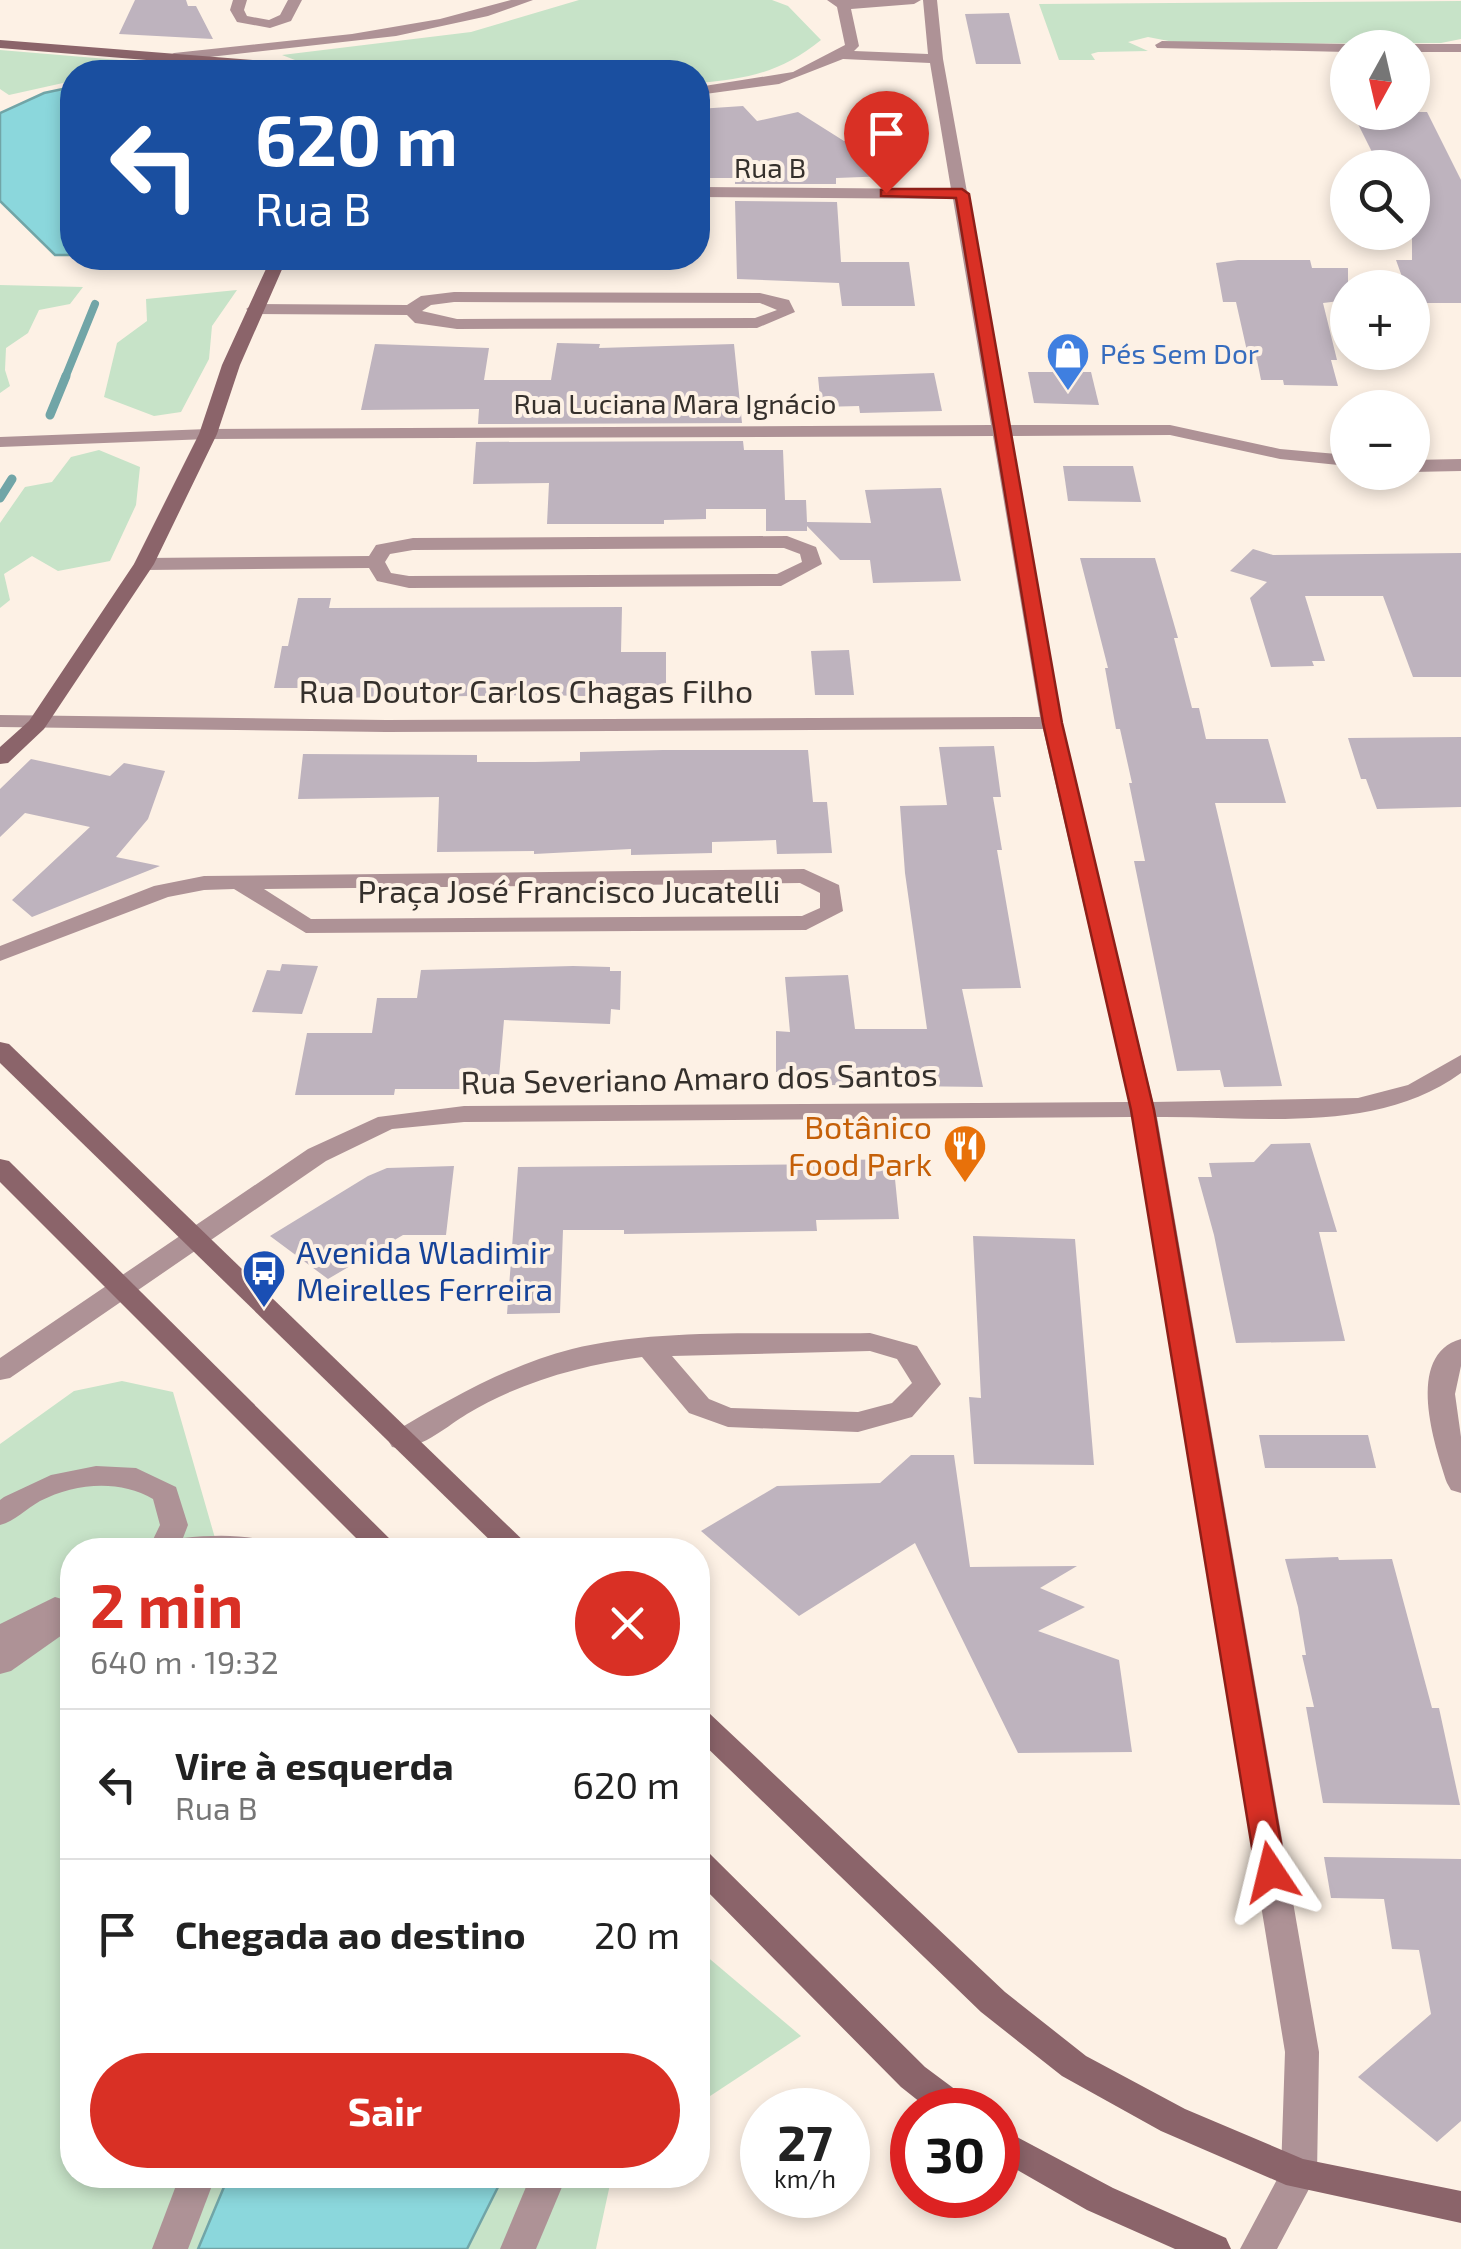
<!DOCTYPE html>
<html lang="pt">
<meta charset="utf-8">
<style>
:root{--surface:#fff;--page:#f2f2f2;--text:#222;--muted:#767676;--line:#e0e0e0;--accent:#d93025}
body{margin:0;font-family:"Exo 2",sans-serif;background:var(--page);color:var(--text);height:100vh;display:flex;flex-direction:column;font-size:38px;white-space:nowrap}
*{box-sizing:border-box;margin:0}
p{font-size:32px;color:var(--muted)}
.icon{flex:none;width:55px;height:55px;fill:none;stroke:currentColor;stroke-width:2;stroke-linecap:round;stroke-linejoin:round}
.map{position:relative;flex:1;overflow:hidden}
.details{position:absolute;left:60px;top:1538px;width:650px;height:650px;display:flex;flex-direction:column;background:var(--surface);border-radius:40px;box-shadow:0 5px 15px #0003}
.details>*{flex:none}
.top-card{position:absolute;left:60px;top:60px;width:650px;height:210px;border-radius:40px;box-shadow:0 5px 15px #0003;background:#1a4fa0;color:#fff;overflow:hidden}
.needle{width:65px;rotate:188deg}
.fabs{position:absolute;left:1330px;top:30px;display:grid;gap:20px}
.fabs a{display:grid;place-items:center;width:100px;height:100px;border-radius:50%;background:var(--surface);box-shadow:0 5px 15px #0003;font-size:50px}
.speed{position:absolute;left:740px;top:2088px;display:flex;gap:20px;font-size:50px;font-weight:700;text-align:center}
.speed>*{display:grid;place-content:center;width:130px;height:130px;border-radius:50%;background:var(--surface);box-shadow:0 5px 15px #0003;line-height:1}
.speed small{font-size:25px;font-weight:400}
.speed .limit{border:15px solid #d22;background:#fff;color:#111}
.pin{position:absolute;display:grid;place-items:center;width:85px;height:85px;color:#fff;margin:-102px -42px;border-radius:50% 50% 50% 0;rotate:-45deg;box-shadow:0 0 10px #0007}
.pin .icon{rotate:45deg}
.me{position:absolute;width:110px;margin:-55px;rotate:350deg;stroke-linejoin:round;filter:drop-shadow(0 0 8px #0008)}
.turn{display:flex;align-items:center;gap:35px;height:210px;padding:0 30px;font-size:45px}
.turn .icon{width:130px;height:130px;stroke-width:2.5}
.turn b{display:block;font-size:70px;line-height:85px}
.round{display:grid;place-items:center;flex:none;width:105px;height:105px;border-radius:52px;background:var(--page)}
.head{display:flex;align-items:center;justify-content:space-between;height:170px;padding:0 30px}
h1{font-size:60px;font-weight:700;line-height:75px;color:var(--accent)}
.button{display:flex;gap:20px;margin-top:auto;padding:20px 30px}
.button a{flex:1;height:115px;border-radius:60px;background:var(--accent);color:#fff;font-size:40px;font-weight:700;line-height:115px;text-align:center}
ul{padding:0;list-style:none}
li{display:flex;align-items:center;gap:30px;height:150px;padding:0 30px;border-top:2px solid var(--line)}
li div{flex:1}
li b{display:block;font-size:38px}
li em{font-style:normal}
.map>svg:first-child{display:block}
.green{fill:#c7e3c8}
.water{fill:#8bd7dc;stroke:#71a5a7;stroke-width:2.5}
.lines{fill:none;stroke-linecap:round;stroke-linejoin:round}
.stream-far1{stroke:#71a5a7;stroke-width:8}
.stream{stroke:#71a5a7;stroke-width:9}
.building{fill:#beb3be}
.street{fill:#ae9296;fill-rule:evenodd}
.secondary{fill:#8b646a;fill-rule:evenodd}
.route{fill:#d93025;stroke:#8d1f18;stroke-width:2.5}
.labels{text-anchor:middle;stroke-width:8;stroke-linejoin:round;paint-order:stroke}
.far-street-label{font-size:28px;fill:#35302c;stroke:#fdf1e5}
.far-shop-label{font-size:28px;fill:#366cbe;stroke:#fdf1e5;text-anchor:start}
.street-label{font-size:32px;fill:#35302c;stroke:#fdf1e5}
.food-label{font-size:32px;fill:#c56008;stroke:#fdf1e5;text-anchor:end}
.transit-label{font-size:32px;fill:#164399;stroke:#fdf1e5;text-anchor:start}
</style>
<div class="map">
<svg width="1461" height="2249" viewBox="0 0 1461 2249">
<rect width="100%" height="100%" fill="#fdf1e5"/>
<g class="green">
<path d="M579,0H772L788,6L821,40C782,72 747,79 698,83V72H558L560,61L482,62L466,72H326L282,55L471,32Z"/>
<polygon points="1461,1 1461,39 1441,43 1184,44 1148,37 1128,42 1148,51 1098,52 1091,54 1095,60 1059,60 1039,4"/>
<polygon points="0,50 215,68 238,72 72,72 72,81 9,95 0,89"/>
<polygon points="0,285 83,287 70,304 39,310 28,333 6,348 5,370 10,386 0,393"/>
<polygon points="237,290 212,326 209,359 181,412 154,416 104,397 117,343 147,321 146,299"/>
<polygon points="99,450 140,467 136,505 110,561 58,571 32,556 4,574 10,600 0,608 0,523 25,487 52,482 71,457"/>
<polygon points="122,1381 173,1392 217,1545 231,1550 72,1550 72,2175 612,2175 596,2249 0,2249 0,1444 74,1391"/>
<polygon points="698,1949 801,2036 698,2104"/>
</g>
<g class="water">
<polygon points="72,87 72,255 55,255 0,201 0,113 44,93"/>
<polygon points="229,2175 504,2175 467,2249 198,2249"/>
</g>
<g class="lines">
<polyline class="stream-far1" points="65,378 95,304"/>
<g class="stream">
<polyline points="50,415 66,376"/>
<polyline points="0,498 12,479"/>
</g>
</g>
<g class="building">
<polygon points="135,0 186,0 188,6 196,6 213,39 119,34"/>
<polygon points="1009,13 1021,64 976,64 965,14"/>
<polygon points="743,106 757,121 798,112 844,141 897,141 901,172 889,172 889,176 836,178 836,184 735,184 735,178 698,178 698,109"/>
<polygon points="1352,112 1427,112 1461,180 1461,303 1412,303 1412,288 1406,288 1396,260 1412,260 1412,168 1380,168"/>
<polygon points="735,201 837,202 841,262 909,262 915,306 842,306 839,283 737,279"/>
<polygon points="1238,260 1310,260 1312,268 1348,268 1348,300 1323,303 1337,360 1331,360 1338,386 1284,385 1283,380 1261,380 1257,360 1249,360 1236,302 1223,302 1216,263"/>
<polygon points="557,343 600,344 599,348 734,344 742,423 478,424 479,409 361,410 375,344 489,348 484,380 551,380"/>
<polygon points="1028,372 1091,372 1099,405 1034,403"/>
<polygon points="934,373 942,411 860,413 859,406 821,407 818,377"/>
<polygon points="743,441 744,450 783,450 785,500 806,500 807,522 871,523 865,490 941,488 961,581 873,583 870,560 840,560 807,526 807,531 766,531 766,509 706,509 706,519 664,520 664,524 547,524 549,483 473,484 476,442"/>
<polygon points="1063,466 1133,466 1141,502 1068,501"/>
<polygon points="1253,549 1273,555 1461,553 1461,677 1413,677 1383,596 1305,596 1325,661 1312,661 1314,666 1271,667 1250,598 1267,582 1230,571"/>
<polygon points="1080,558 1155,558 1178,638 1174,638 1192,708 1199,708 1206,739 1268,739 1286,803 1215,803 1282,1086 1224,1087 1220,1070 1177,1071 1134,861 1145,861 1129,783 1132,783 1120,729 1116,729 1105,668 1108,668"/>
<polygon points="298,598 331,598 329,608 622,607 621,652 666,652 666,698 540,695 320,698 322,688 274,688 282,646 288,646"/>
<polygon points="849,650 854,695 815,695 811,651"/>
<polygon points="1461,737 1461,807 1377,809 1366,779 1361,779 1348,738"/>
<polygon points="994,746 1001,797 993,797 1002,850 997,850 1021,988 962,989 983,1087 830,1085 829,1072 776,1072 776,1031 790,1032 785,977 848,975 855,1029 927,1029 905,873 900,806 947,805 939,747"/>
<polygon points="663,750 808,750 813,802 827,802 832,853 777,854 776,840 712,842 712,853 631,855 631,849 534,854 534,851 437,852 439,797 298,799 303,754 477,755 477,762 535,762 580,761 580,752"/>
<polygon points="31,759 110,776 124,763 165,771 148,819 116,857 160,866 32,917 12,900 90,827 25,813 0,837 0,789"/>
<polygon points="282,964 318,966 302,1014 252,1012 267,970 280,971"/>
<polygon points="573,966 610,967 610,971 621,971 620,1010 611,1009 610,1024 504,1020 498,1089 395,1089 394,1095 295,1095 307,1033 372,1033 377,998 417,998 421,970"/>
<polygon points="1310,1143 1337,1232 1319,1232 1345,1341 1236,1343 1214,1235 1198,1177 1212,1177 1209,1163 1254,1162 1271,1144"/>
<polygon points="893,1159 899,1219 816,1220 817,1231 624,1234 624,1230 563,1230 560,1313 507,1314 518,1167 848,1164 847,1160"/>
<polygon points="454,1166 446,1235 403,1235 328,1279 270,1236 368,1176 387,1168"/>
<polygon points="973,1236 1075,1239 1094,1465 974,1464 969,1397 981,1398"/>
<polygon points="1259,1435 1368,1435 1376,1468 1265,1468"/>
<polygon points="911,1455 954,1455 970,1567 1077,1566 1040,1588 1085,1607 1038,1631 1119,1660 1132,1752 1018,1753 915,1543 799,1616 701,1531 777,1486 880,1483"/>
<polygon points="1338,1557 1339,1560 1392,1559 1432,1708 1439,1708 1460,1805 1323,1803 1306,1707 1314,1707 1302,1655 1306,1655 1298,1607 1285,1559"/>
<polygon points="1324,1857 1461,1859 1461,2121 1437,2142 1358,2077 1431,2014 1419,1950 1392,1949 1384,1899 1331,1898"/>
</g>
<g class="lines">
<g class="street">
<polygon points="233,0 247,0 244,10 247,16 269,20 280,15 288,0 302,0 291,21 270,28 237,22 230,10"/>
<polygon points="511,0 533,0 488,16 396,36 174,61 167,57 174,53 352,34 440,19"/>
<path d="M827,0H921L914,4L851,9L859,46L854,51L928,54L923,0H937L943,59L1009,425H1170L1280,449L1348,455V466L1280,459L1170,435L1011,436L1062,723L1153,1102L1358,1098L1408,1085L1461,1055V1073C1376,1135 1256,1116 1157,1117L1319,2052L1317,2174L1277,2249H1240L1281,2172L1285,2052L1132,1117L464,1122L392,1129L326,1161L10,1378L0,1380V1358L308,1149L378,1117L464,1106L1129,1102L1043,729L386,732L0,727V715L386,720L1040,717L993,436L208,439L0,447V437L208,429L991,425L953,199L698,197V187L951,189L930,63L843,59L779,84L698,95V87L793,72L845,45L837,7Z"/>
<polygon points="1162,41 1348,44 1355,48 1348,48 1348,52 1157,48 1155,45"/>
<polygon points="1412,44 1461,44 1461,52 1412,52 1412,48 1405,48"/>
<path d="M454,292L760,293L789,300L795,312L757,328L457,329L415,323L407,315L254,314L246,309L254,304L407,305L421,296ZM454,302L760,303L777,310L755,318L457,319L422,311L431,305Z"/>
<polygon points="1461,459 1461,471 1412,472 1412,460"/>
<path d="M787,536L816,547L822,564L781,586L409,588L377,581L369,568L144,570L134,564L144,558L369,556L376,545L413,538ZM784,548L800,554L802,562L777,574L409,576L391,573L385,562L390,554L413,550Z"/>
<path d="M804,869L839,885L843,911L806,930L306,933L234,889L204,890L168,897L0,961V946L154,886L204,876ZM800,883L820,893V908L802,916L311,919L264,889Z"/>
<path d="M870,1333L917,1346L941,1384L912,1417L858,1432L728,1427L689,1413L642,1357C582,1365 520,1382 467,1414C447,1426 416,1454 392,1447L388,1440L392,1433C448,1400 508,1365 572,1349C657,1327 780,1335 870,1333ZM870,1351L897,1359L912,1383L892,1403L858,1412L731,1408L709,1399L672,1356Z"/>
<path d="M1461,1339V1366L1455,1394L1461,1437V1493L1451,1490L1447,1483C1435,1446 1404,1355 1461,1339Z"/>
<path d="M96,1466L136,1468L176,1487L188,1525L183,1538C214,1535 245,1534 275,1543L280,1550H148L160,1525L153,1499C119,1479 75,1483 40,1501C26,1509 15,1521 0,1525V1500L4,1497L51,1475Z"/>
<polygon points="55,1597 72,1602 72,1628 11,1671 0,1674 0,1624"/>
<polygon points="180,2175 216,2175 188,2249 152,2249"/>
<polygon points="531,2175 567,2175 536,2249 500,2249"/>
</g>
<g class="secondary">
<polygon points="0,40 264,61 291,72 0,48"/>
<polygon points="271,258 287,258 240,365 217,434 154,564 44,729 8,763 0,764 0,747 29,721 134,564 199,434 222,365"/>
<polygon points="0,1042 9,1044 533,1550 500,1550 0,1063"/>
<polygon points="0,1159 9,1161 401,1550 368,1550 0,1182"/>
<polygon points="698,1709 709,1713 1005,1992 1086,2056 1185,2109 1303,2159 1461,2191 1461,2223 1286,2185 1161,2131 1062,2076 981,2012 698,1739"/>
<polygon points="698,1849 709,1853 925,2067 968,2099 973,2110 930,2110 901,2087 698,1882"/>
<polygon points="998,2127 1113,2188 1226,2238 1231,2249 1175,2249 1087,2210 998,2159"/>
</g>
</g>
<polygon class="route" points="886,189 962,189 969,194 1062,723 1154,1110 1286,1872 1281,1880 1271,1884 1261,1880 1256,1872 1131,1110 1043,723 956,198 881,196 881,190"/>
<defs>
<g id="shop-pin" transform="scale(2.25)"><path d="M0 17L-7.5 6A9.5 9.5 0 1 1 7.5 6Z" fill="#3f7fe0" stroke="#fdf1e5"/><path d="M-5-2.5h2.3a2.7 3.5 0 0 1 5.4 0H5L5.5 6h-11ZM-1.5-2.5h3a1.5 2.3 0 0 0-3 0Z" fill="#fff"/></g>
<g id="restaurant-pin" transform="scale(2.25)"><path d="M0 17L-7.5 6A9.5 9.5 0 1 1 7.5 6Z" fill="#e8710a" stroke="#fdf1e5"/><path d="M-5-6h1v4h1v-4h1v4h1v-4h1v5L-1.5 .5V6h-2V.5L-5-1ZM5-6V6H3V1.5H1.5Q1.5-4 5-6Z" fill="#fff"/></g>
<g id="bus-pin" transform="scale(2.25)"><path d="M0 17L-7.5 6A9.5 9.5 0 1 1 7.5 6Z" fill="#1a4fb4" stroke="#fdf1e5"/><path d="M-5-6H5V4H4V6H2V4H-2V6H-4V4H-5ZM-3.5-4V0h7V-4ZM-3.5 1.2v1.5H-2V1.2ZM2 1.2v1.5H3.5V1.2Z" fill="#fff"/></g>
</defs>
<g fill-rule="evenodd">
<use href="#shop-pin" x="1068" y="354"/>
<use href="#restaurant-pin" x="965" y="1146"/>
<use href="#bus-pin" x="264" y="1271"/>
</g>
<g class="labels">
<g class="far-street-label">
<text x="770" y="178">Rua B</text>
<text x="675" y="414">Rua Luciana Mara Ignácio</text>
</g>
<g class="far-shop-label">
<text x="1100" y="364">Pés Sem Dor</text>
</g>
<g class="street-label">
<text x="526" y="703">Rua Doutor Carlos Chagas Filho</text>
<text x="569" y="903">Praça José Francisco Jucatelli</text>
<text transform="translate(699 1079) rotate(-1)" y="11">Rua Severiano Amaro dos Santos</text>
</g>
<g class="food-label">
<text x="932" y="1139">Botânico<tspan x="932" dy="37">Food Park</tspan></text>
</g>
<g class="transit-label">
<text x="296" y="1264">Avenida Wladimir<tspan x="296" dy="37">Meirelles Ferreira</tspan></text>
</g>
</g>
</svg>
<div class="fabs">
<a><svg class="needle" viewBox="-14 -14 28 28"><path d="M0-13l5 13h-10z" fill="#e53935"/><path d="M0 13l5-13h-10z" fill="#767676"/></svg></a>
<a><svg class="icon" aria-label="search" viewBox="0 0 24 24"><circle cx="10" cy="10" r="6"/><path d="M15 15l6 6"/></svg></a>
<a>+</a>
<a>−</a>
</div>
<div class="speed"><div>27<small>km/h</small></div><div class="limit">30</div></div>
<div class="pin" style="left:886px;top:193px;background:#d93025"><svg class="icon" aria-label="arrive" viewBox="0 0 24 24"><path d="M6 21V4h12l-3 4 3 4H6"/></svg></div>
<svg class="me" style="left:1271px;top:1872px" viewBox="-20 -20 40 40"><path d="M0-17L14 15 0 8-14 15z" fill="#d93025" stroke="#fff" stroke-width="4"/></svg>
<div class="top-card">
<div class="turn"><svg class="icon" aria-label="left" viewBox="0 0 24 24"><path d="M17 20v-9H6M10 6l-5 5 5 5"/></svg><div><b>620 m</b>Rua B</div></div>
</div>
<section class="details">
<div class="head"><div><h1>2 min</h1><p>640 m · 19:32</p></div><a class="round" style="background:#d93025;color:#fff"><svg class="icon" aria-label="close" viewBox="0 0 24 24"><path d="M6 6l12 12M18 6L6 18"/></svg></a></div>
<ul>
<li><svg class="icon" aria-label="left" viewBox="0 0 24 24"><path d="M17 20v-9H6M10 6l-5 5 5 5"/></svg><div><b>Vire à esquerda</b><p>Rua B</p></div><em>620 m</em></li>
<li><svg class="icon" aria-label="arrive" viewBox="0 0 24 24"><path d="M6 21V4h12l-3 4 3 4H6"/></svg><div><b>Chegada ao destino</b></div><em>20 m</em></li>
</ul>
<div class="button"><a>Sair</a></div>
</section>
</div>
